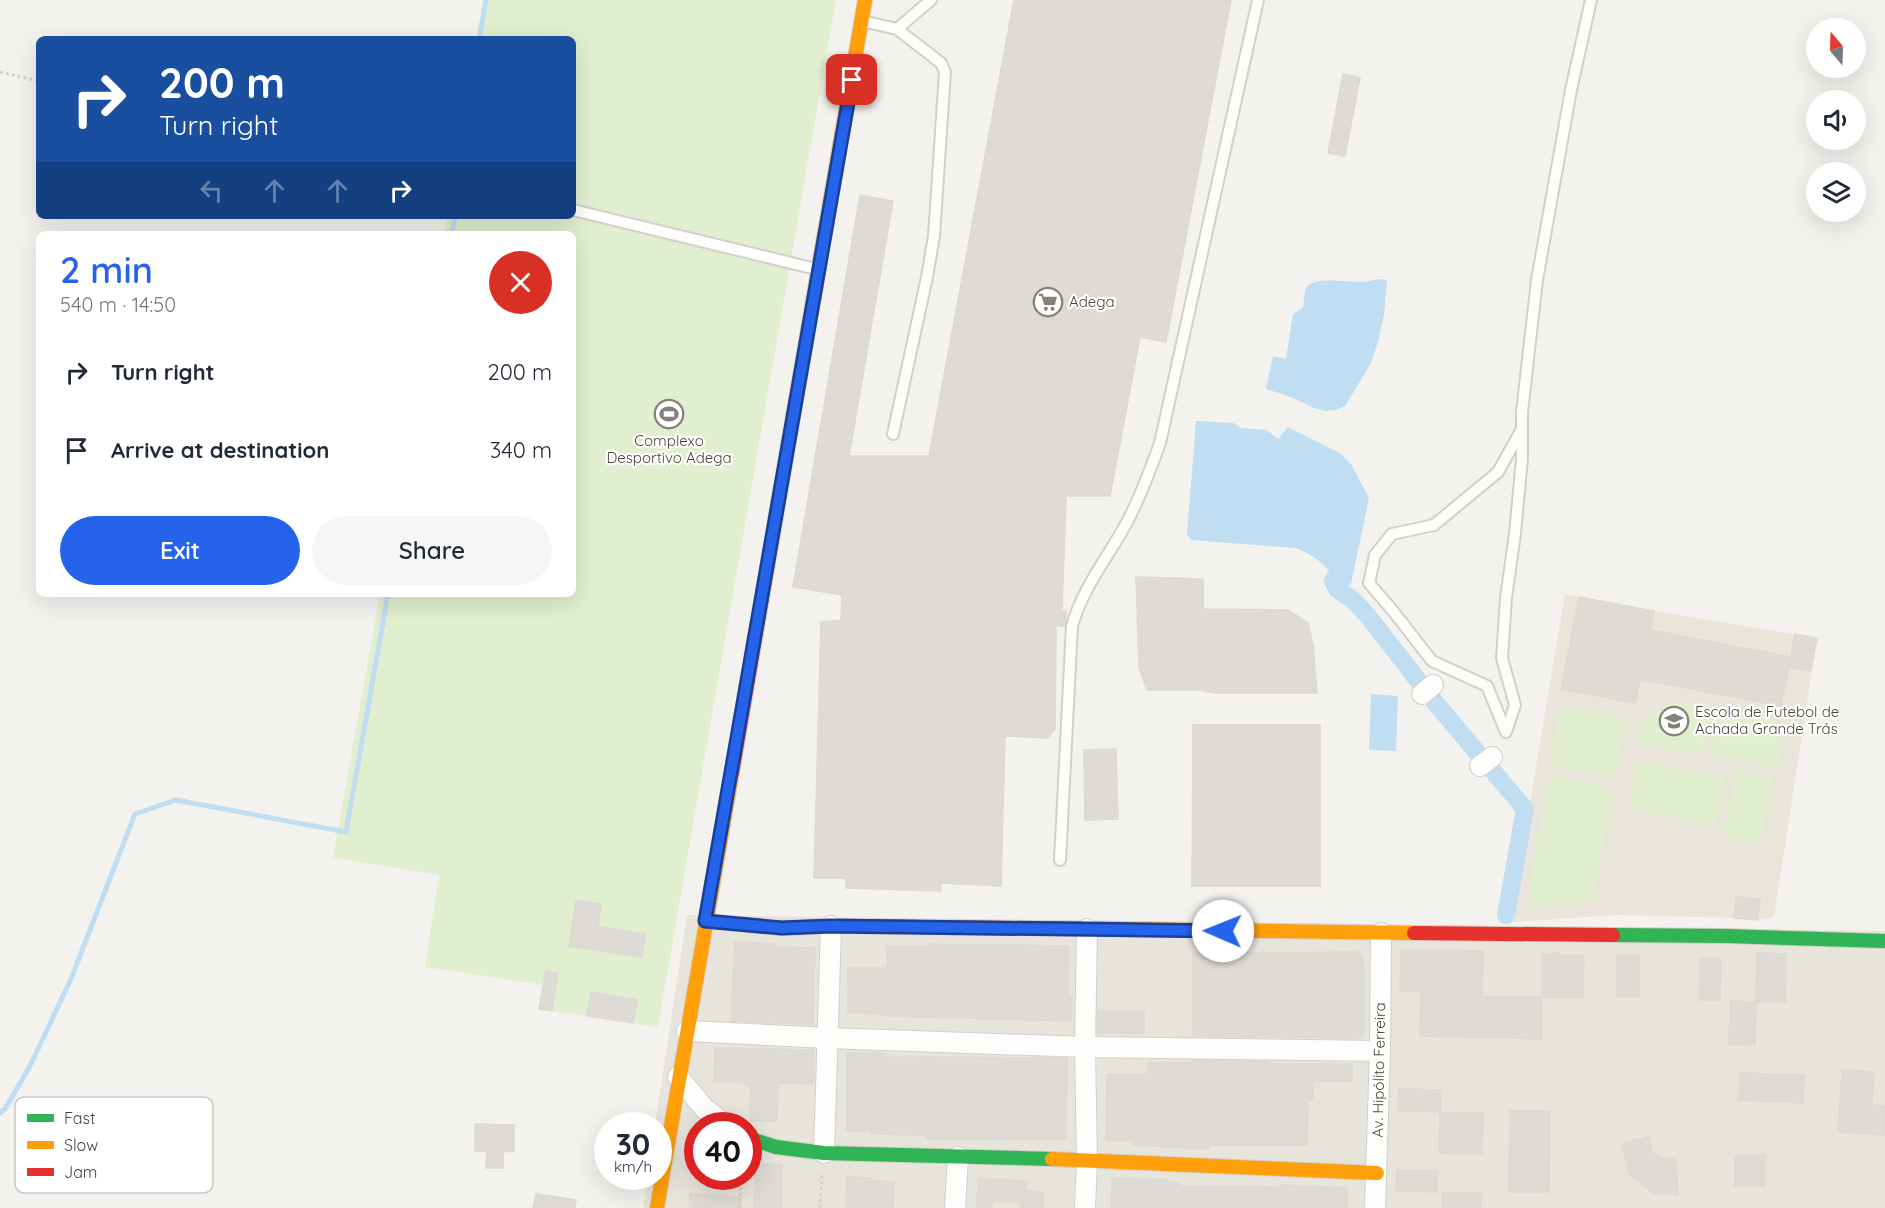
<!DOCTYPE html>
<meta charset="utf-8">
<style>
:root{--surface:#fff;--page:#f6f6f7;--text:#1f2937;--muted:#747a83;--accent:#2563eb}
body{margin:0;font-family:Quicksand,sans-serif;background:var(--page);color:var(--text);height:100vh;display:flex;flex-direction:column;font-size:22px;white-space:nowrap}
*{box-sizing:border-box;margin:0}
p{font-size:20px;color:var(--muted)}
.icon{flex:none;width:33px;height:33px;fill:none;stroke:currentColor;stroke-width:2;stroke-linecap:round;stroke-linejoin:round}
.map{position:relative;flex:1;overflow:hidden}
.panel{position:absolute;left:36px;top:231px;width:540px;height:366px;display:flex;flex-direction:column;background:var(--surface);border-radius:9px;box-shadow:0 6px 24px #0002}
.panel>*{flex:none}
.top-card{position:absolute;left:36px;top:36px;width:540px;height:183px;border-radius:9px;box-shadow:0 6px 24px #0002;background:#1a4fa0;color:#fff;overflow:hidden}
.needle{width:39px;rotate:341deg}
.fabs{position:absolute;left:1806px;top:18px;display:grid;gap:12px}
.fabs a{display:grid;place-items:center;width:60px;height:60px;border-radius:50%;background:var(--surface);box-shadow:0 6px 24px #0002;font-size:30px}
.speed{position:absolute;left:594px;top:1112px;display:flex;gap:12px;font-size:30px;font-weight:700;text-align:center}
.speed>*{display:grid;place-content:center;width:78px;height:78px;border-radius:50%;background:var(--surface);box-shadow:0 6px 24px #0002;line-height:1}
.speed small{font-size:15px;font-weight:400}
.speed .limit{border:9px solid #d22;background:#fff;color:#111}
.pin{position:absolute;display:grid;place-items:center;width:51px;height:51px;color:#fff;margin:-26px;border-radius:12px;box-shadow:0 3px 9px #0006}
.me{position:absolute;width:66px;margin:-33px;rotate:271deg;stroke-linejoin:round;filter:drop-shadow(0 0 4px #0008)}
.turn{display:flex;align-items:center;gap:21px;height:126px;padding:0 24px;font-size:27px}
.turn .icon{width:78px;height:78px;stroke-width:2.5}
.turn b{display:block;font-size:42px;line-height:51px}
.lanes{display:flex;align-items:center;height:57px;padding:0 24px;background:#0003;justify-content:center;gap:30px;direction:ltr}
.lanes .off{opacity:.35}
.round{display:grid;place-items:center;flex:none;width:63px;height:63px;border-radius:32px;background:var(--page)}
.overview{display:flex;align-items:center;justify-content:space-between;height:102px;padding:0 24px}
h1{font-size:36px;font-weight:600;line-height:45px;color:var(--accent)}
.action{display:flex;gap:12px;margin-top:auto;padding:12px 24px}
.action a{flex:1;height:69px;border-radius:36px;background:var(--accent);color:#fff;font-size:24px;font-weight:600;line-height:69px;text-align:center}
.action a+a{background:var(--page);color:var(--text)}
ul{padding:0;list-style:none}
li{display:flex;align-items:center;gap:18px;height:78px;padding:0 24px}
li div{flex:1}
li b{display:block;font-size:22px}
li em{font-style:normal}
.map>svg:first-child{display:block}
.residential{fill:#e7e4dc;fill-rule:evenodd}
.education{fill:#eae5da}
.green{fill:#e1eecf}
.water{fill:#c0ddf1}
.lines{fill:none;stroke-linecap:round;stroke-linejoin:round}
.stream{stroke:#c0ddf1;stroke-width:5}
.canal{stroke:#c0ddf1;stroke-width:18}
.building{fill:#dedbd6;stroke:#dcd9d4;stroke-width:1.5}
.lane-casing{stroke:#d2d0cb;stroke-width:14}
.street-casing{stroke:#d2d0cb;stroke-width:22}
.fast-casing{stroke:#d3cfc5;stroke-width:16}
.slow-casing{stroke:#d3cfc5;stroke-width:16}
.jam-casing{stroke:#d3cfc5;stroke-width:16}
.path{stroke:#d3d2cc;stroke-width:3;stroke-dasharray:3 3;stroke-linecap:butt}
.lane{stroke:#fdfdfc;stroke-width:10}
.street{stroke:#fdfdfc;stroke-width:20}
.fast{stroke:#30b455;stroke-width:14}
.slow{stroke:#ff9f0a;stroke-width:14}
.jam{stroke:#e5322d;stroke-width:14}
.route-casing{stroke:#184099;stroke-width:15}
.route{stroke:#2563eb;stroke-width:10}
.labels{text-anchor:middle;stroke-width:4.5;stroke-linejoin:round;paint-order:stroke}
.poi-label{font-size:15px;fill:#4b4439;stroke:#fff;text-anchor:start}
.street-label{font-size:15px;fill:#4b4439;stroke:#fff}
.key{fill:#fff;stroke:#c9c7c4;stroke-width:1.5}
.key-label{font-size:16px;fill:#4b4439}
</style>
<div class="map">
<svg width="1885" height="1208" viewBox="0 0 1885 1208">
<rect width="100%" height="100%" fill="#f4f2ee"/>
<path class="residential" d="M687,915L1885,931V1208H643L648,1176H658V1125H655ZM698,1125H748V1176H698Z"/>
<polygon class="education" points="1565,594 1654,611 1817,638 1774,917 1758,920 1734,918 1617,915 1512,922 1518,875"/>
<g class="green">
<polygon points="485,0 836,0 658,1027 539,1009 543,985 425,967 439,875 333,858 380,594 573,594 573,234 444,234 447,216 573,216 573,39 478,39"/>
<path d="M1674,703L1703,706L1709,710C1710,717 1708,743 1704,749C1701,753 1699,753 1695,754L1638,743C1632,720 1656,709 1674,703Z"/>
<polygon points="1569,706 1612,714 1621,718 1624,727 1616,772 1613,776 1607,777 1556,766 1552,762 1551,757 1559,711 1563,707"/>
<path d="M1728,710C1753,714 1788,712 1782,748C1781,757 1781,764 1772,768L1716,757L1712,749L1718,718L1721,712Z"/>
<polygon points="1636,762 1724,776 1716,825 1629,810"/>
<polygon points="1736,769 1773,776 1761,843 1724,837"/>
<polygon points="1556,775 1606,786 1612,796 1594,896 1588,902 1535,906 1531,904 1528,896 1547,780 1550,777"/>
</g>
<g class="water">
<path d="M1377,279L1387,280L1384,314L1378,342L1371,363L1345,406L1336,410L1325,411L1314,408L1296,399L1266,389L1273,356L1286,359L1293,314L1303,307C1304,302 1304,293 1306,288C1313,275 1351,283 1363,282C1367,282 1373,280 1377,279Z"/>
<path d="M1196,421L1233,423L1241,428L1266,430L1278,439L1288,427L1340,453L1351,464L1369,498L1351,584L1344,587C1330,570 1317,556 1296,548L1191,540L1187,534Z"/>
<polygon points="1371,694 1398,696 1396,751 1369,750"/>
</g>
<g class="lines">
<g class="stream">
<polyline points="479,39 486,0"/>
<polyline points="452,234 455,216"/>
<polyline points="0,1113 5,1109 30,1066 71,979 135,814 176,800 346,832 388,594"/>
</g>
<polyline class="canal" points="1336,576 1333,581 1337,589 1353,600 1368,616 1438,706 1525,809 1506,915"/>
</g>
<g class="building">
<polygon points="1014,0 1231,0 1166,342 1140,337 1110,496 1066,496 1062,611 1066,611 1066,621 1064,626 1056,626 1055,729 1048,738 1005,736 1001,886 941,883 941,891 846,888 846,878 814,878 821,622 841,620 842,595 793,587 860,195 893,201 849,456 929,456"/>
<polygon points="1343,74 1360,78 1345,156 1328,153"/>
<polygon points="1136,577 1203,579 1203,609 1288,610 1308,623 1313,644 1317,693 1214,693 1200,690 1147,690 1139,668"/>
<polygon points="1579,597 1654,611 1650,630 1791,657 1781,706 1640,679 1635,703 1561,689"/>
<polygon points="1795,634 1817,638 1811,671 1789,667"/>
<polygon points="1193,725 1320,725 1320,886 1192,886"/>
<polygon points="1116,749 1118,819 1085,820 1084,750"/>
<polygon points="1736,897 1760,899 1758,920 1734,918"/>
<polygon points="576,900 601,904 598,927 645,934 642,957 569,946"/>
<polygon points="735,942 775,944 775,947 815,948 813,1024 731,1021"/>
<polygon points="928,944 1069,946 1068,996 1072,997 1071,1021 886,1016 886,1015 871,1014 871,1013 848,1012 848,968 887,968 887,946 928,947"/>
<polygon points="1401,950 1483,951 1482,997 1542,997 1542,1039 1420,1036 1421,991 1400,991"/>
<polygon points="1358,952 1363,959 1364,973 1364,1032 1359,1038 1193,1036 1193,953"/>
<polygon points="1560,953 1560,956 1584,956 1583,998 1542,997 1542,954"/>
<polygon points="1757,953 1786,954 1785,1002 1756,1002"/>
<rect x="1617" y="955" width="22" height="41"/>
<polygon points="1700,958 1721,959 1720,1000 1699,1000"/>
<polygon points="546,971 558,973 552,1011 539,1009"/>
<polygon points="591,992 637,1000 633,1023 587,1016"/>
<polygon points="1730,1001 1756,1002 1755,1045 1729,1044"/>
<polygon points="1098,1011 1144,1011 1144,1033 1097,1033"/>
<polygon points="715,1048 814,1050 813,1084 778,1083 777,1121 750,1121 751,1086 740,1082 714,1082"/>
<polygon points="847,1053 883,1053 884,1057 1067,1058 1066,1139 927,1139 927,1135 871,1134 871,1131 847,1131"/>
<polygon points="1193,1060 1269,1062 1270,1064 1352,1064 1352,1081 1313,1081 1313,1101 1308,1101 1307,1145 1209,1145 1209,1148 1190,1148 1132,1145 1132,1140 1106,1140 1107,1074 1148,1074 1148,1063 1193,1063"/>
<polygon points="1842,1070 1874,1072 1872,1105 1885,1106 1885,1135 1838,1132"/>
<polygon points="1740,1073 1804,1075 1803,1103 1739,1100"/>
<polygon points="1399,1089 1441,1090 1440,1112 1483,1113 1482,1154 1439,1153 1440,1112 1398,1111"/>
<polygon points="1510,1111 1550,1111 1549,1192 1509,1192"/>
<polygon points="475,1124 514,1125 514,1151 503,1152 503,1168 486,1168 487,1151 475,1151"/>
<polygon points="1648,1137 1652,1153 1661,1158 1676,1160 1678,1195 1653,1193 1630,1174 1622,1144"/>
<rect x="1735" y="1155" width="30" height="31"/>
<polygon points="756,1163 782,1165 782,1208 754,1208"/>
<polygon points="1397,1170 1437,1171 1437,1192 1396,1191"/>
<polygon points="847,1177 871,1178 870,1181 894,1182 893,1208 846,1208"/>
<polygon points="1112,1178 1167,1180 1167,1182 1179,1183 1179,1186 1281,1187 1281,1185 1347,1188 1347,1208 1111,1208"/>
<polygon points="979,1179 1027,1181 1026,1191 1043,1192 1043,1208 1020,1208 1021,1202 992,1201 992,1208 976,1208"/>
<rect x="1442" y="1193" width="39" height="15"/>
<polygon points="536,1194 576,1200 575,1208 533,1208"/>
<polygon points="690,1194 741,1197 741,1208 689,1208"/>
</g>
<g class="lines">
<g class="lane-casing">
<g id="lane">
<polyline points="862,21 897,29 941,63 945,72 934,236 927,277 893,434"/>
<polyline points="897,29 931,0"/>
<polyline points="573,210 816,269"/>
<polyline points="1522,429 1498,472 1434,525 1392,534 1375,555 1369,583 1393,611 1432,661 1487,686 1506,732 1515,705 1502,658 1506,598 1515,533 1522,459 1522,412 1537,280 1571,90 1591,0"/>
<path d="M1060,860L1072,626C1082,589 1108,557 1126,524C1140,498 1150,471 1160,443L1258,0"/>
</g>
</g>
<g class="street-casing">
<g id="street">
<polyline points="1422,694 1433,685"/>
<polyline points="1480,766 1492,757"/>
<polyline points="687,1031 827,1038 1085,1047 1380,1051"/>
<polyline points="678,1077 704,1108 726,1125"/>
<polyline points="824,1153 831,926"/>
<polyline points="955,1208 958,1157"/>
<polyline points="1085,1208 1087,1160 1085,1047 1087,929"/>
<polyline points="1375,1208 1380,1051 1381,933"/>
</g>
</g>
<g class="fast-casing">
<g id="fast">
<polyline points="1613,935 1726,936 1885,941"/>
<polyline points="748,1138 776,1147 824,1153 1052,1159"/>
</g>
</g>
<g class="slow-casing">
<g id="slow">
<polyline points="796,399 865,0"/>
<polyline points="1124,929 1414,933"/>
<polyline points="1052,1159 1377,1173"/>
<polyline points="657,1208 732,773"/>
</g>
</g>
<g class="jam-casing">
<g id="jam">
<polyline points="732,773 796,399"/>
<polyline points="705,921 782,928 831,926 1124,929"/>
<polyline points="1414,933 1613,935"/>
</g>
</g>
<g class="path">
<polyline points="0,72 39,81"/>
<polyline points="739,1208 742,1176"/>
<polyline points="820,1208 822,1173"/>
</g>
<use href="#lane" class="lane"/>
<use href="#street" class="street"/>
<use href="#fast" class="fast"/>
<use href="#slow" class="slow"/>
<use href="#jam" class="jam"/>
</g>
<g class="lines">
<g class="route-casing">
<polyline id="route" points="852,80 705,921 782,928 831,926 1223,931"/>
</g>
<use href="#route" class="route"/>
</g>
<defs>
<g id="supermarket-ring" transform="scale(1.5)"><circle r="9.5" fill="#fff" stroke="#868178" stroke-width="1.5"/><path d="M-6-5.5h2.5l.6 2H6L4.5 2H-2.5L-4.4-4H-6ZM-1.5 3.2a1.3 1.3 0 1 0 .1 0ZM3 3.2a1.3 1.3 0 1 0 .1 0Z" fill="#868178"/></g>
<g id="stadium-ring" transform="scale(1.5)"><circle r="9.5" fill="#fff" stroke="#868178" stroke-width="1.5"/><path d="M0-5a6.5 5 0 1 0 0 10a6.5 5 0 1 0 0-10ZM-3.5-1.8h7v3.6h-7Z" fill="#868178"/></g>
<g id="school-ring" transform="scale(1.5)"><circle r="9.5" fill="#fff" stroke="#868178" stroke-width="1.5"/><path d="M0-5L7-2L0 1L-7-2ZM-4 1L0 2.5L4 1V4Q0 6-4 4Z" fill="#868178"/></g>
</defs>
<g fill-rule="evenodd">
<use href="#supermarket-ring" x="1048" y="302"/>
<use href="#stadium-ring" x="669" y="414"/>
<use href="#school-ring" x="1674" y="721"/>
</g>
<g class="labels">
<g class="poi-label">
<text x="1069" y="307">Adega</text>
<text x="669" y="446" text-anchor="middle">Complexo<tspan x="669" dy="17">Desportivo Adega</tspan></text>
<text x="1695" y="717">Escola de Futebol de<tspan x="1695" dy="17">Achada Grande Trás</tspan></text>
</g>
<g class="street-label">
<text transform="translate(1379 1070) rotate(-89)" y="5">Av. Hipólito Ferreira</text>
</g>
</g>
<rect x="15" y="1097" width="198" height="96" rx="9" class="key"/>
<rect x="27" y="1114" width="27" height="8" fill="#30b455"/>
<rect x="27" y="1141" width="27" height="8" fill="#ff9f0a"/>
<rect x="27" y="1168" width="27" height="8" fill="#e5322d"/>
<g class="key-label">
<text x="64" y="1124">Fast</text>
<text x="64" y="1151">Slow</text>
<text x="64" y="1178">Jam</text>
</g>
</svg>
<div class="fabs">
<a><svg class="needle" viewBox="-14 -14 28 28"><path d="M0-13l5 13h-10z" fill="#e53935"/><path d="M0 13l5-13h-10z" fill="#747a83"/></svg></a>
<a><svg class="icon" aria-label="sound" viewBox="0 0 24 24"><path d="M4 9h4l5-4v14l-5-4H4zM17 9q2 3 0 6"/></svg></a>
<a><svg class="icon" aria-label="layers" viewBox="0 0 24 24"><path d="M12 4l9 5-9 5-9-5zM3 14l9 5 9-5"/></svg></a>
</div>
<div class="speed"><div>30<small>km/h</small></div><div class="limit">40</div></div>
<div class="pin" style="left:852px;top:80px;background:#d93025"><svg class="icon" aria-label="arrive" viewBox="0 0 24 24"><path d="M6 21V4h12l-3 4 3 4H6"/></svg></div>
<svg class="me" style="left:1223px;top:931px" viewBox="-20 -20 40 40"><circle r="19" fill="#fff"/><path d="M0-13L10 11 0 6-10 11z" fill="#2563eb"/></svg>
<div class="top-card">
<div class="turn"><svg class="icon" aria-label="right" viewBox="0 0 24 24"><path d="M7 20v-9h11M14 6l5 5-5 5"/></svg><div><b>200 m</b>Turn right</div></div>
<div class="lanes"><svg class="icon off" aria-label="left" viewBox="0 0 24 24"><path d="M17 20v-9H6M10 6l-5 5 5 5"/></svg><svg class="icon off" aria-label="ahead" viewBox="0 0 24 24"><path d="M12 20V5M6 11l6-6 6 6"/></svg><svg class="icon off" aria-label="ahead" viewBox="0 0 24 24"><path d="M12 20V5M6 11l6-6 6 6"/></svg><svg class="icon" aria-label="right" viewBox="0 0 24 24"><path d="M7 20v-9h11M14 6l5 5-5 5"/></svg></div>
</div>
<section class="panel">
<div class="overview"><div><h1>2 min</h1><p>540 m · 14:50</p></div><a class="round" style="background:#d93025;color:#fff"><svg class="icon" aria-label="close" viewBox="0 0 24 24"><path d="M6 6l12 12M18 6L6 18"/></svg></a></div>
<ul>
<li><svg class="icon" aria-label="right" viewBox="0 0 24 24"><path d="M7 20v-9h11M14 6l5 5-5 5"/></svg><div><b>Turn right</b></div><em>200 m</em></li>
<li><svg class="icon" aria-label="arrive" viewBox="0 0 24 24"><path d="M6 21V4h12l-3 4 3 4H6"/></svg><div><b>Arrive at destination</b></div><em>340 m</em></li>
</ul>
<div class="action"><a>Exit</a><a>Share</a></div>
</section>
</div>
